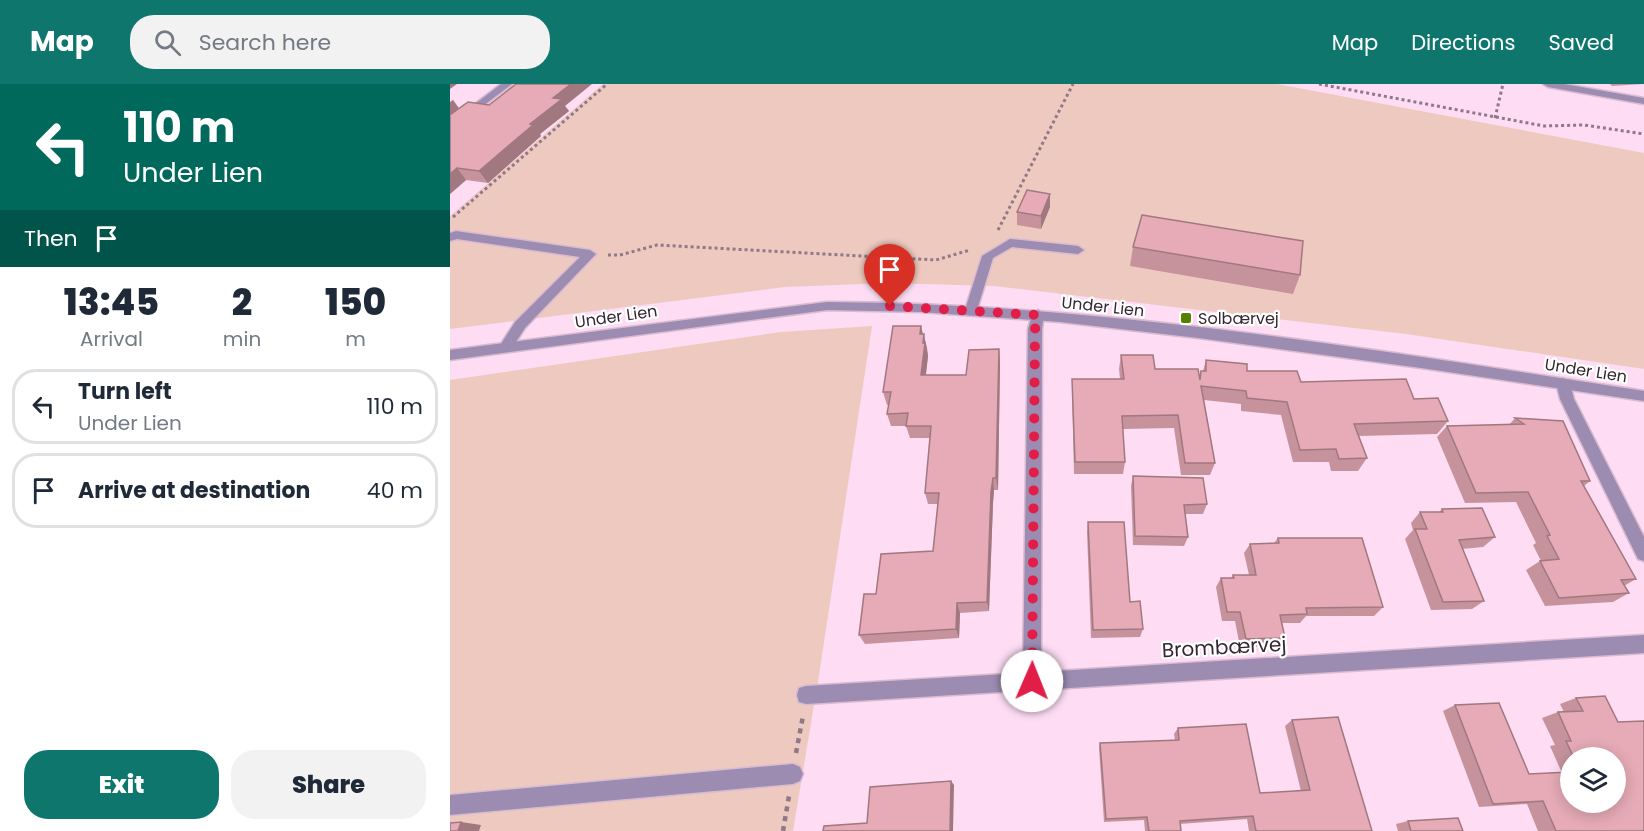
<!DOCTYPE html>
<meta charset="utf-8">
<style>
:root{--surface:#fff;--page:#f2f2f3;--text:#1f2937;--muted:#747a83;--line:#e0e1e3;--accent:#0f766e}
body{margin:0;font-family:Poppins,sans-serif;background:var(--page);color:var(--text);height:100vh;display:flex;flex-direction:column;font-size:22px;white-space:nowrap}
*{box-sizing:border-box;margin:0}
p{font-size:20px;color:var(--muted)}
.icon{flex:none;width:33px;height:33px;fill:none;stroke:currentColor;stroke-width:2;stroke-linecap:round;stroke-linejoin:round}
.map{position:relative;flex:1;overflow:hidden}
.side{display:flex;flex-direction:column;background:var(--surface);width:450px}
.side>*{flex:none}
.top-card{background:#00695c;color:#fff;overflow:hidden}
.tools{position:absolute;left:1110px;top:663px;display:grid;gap:12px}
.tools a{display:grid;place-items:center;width:66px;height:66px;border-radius:50%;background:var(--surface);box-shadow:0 3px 15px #0003;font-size:30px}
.pin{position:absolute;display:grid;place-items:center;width:51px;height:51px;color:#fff;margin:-62px -26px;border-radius:50% 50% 50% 0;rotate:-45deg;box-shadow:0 0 6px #0007}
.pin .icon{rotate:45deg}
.me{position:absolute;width:66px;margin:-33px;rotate:1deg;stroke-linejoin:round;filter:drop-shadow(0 0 4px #0008)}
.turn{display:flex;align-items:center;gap:21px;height:126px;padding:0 24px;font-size:27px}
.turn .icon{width:78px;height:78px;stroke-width:2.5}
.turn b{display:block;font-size:42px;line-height:51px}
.then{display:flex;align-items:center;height:57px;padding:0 24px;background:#0003;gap:12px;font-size:22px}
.eta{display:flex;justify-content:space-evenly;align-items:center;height:102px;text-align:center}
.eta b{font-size:36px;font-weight:800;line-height:42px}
.button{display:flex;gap:12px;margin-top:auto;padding:12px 24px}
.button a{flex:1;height:69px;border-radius:24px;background:var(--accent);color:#fff;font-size:24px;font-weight:800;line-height:69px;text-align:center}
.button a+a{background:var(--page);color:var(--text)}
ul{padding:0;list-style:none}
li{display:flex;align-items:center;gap:18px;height:75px;margin:0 12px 9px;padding:0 12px;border:3px solid var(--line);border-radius:24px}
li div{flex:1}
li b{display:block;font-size:22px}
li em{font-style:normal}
header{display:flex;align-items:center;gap:36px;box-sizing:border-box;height:84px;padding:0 30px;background:var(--accent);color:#fff}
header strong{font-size:28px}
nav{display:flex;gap:33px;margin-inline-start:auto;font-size:21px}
.search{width:420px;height:54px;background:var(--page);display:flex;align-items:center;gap:15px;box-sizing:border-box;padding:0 21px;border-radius:24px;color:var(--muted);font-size:22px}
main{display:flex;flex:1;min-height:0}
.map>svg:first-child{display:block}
.green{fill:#eec9bf}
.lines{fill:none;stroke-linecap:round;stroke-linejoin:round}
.service-casing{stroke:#d9bbd1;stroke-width:3}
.minor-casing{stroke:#d9bbd1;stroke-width:3}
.tertiary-casing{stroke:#d9bbd1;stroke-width:3}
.path-far1{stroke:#8f7989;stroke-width:3;stroke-dasharray:3 3;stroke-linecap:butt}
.path{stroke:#8f7989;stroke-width:4.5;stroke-dasharray:5 5;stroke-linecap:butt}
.service{fill:#9d8cb2;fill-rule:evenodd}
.minor{fill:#9d8cb2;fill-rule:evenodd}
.tertiary{fill:#9d8cb2;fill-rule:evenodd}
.wall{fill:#c6939d;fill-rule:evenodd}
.shaded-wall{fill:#a1787f}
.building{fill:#e6abb6;stroke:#a1787f;stroke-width:1.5}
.route{stroke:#e11d48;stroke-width:10;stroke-dasharray:0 18}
.poi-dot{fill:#577f00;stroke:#fff;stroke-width:2}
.labels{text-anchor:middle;stroke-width:4.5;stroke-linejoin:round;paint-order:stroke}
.street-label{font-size:16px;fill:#342731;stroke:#fff}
.poi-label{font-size:16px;fill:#342731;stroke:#fff;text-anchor:start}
.near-street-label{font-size:20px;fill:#342731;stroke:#fff}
</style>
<header>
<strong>Map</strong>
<div class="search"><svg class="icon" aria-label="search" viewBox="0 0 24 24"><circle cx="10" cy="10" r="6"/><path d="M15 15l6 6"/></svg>Search here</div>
<nav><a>Map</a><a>Directions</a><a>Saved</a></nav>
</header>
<main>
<section class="side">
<div class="top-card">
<div class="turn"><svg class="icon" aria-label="left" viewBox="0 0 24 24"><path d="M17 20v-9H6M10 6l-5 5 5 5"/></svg><div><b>110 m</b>Under Lien</div></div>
<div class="then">Then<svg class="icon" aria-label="arrive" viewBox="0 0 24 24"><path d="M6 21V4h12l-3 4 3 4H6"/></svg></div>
</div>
<div class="eta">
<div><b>13:45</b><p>Arrival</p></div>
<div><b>2</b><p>min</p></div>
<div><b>150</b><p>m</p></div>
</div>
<ul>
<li><svg class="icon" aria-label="left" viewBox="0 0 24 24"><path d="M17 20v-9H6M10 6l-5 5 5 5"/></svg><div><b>Turn left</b><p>Under Lien</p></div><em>110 m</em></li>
<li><svg class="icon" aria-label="arrive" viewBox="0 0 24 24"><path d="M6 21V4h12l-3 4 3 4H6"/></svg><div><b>Arrive at destination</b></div><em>40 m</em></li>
</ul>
<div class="button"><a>Exit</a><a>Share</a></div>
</section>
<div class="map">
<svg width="1194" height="747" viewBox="0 0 1194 747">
<rect width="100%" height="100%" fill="#fddcf4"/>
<g class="green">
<polygon points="153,0 827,0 1194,69 1194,285 956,250 544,202 438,199 335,203 0,245 0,132"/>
<polygon points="422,242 369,591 343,747 0,747 0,296 331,248"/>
</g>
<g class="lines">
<g class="service-casing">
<g id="service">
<polygon points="6,147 140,166 146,170 75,244 61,266 56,268 49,263 65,238 130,173 7,155 0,157 0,149"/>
<polygon points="560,155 628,162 634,166 628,170 562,163 543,174 527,226 521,230 516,229 515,226 532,172"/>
<polygon points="343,680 350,683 353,690 350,697 343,700 0,731 0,711"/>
</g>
</g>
<g class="minor-casing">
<g id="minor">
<polygon points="51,0 62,0 0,47 0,39"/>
<polygon points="1093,0 1114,0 1194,14 1194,20 1098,3"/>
<polygon points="588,226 594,231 592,245 591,588 1194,551 1194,569 356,620 349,618 347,611 349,604 356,602 573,589 578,245 582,231"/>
<polygon points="1113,294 1120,299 1124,315 1194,453 1194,477 1188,475 1110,315 1106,299"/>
</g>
</g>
<g class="tertiary-casing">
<path id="tertiary" d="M377,218C649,219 925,266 1194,307V317L971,284L748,254L610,238L470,228L377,226L0,276V266Z"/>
</g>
<g class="path-far1">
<polyline points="869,0 1094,42 1134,41 1194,50"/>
<polyline points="1045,34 1053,0"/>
<polyline points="3,133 157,0"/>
<polyline points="548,146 623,0"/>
<polyline points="158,171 170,171 207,161 486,176 520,166"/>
</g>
<g class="path">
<polyline points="346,669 353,632"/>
<polyline points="333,747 339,712"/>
</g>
<use href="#service" class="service"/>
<use href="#minor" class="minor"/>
<use href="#tertiary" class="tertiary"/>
</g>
<g class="wall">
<polygon points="1160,0 1194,0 1162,2"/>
<polygon points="3,16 9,24 39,21 115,22 119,27 90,50 91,52 38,99 16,96 0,110"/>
<polygon points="600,123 591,145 567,141 567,128"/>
<polygon points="683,163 850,191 843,210 680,182"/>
<polygon points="473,250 477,263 478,272 476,291 516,291 549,265 550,279 548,406 544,406 543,419 539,527 510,529 509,554 415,560 409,551 426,510 483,467 488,420 478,420 475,409 480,354 460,354 456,342 441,342 437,330 439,321 437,321 433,308"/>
<polygon points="671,271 705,285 750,291 751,287 753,287 756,276 797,287 851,298 964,315 998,337 987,350 909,352 917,374 908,387 881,387 879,378 843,378 831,331 791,327 791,320 754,316 765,379 760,391 731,391 724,344 673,345 675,378 673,390 624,390 622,308 622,295 670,295 669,285"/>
<polygon points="1065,334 1113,337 1140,397 1134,402 1186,495 1174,502 1179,509 1163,518 1095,522 1076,486 1090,477 1091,477 1083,461 1086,459 1066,418 1015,419 987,353 997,342 1059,341"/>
<polygon points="683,392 757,420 753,430 735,430 738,453 734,462 683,461 681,402"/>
<polygon points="992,425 1045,453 1033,463 1012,465 1034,517 1022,525 981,526 955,455 963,446 961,439 970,428 989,428"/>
<polygon points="638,438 680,518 693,545 690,553 641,554 637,448"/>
<polygon points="828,454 933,523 924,532 856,532 850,539 832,539 835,554 828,562 790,563 785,537 772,537 766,503 771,494 781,494 783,491 799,491 794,469 800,460 824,459"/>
<path d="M1155,612L1168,638L1194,637V747H1088L1077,720L1029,723L993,627L1005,621L1049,619L1079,690L1112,689L1100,662L1105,661L1092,634L1108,628H1114L1110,620L1126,614ZM1120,674H1166V718H1120Z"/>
<polygon points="842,636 922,747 799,747 797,735 730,740 731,747 695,747 694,736 654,738 649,664 650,659 725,656 724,650 728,644 810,709 851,707 835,642"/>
<polygon points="958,737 1013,747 948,747 946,740"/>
</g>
<g class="shaded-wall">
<polygon points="0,0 7,0 0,5"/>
<polygon points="121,0 142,0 115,22 119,27 90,50 91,52 38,99 29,87 80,40 103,14"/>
<polygon points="3,16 11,28 0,36 0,18"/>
<polygon points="7,84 16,96 0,110 0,90"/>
<polygon points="600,110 600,123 591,145 591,132"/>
<polygon points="471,242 474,254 474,250 478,272 474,304 471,291 470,250"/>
<polygon points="549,265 550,279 548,406 546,394"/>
<polygon points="543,394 544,406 543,419 539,527 537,518 541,408"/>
<polygon points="507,519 510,529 509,554 506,545"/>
<polygon points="501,697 504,701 503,747 500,747"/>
<polygon points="11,738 31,741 29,747 8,747"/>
</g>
<g class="building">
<polygon points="66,0 121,0 103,14 112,15 80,40 83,41 29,87 7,84 0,90 0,31 18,18 39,21"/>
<polygon points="577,106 600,110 591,132 567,128"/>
<polygon points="692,131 853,157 850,191 683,163"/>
<polygon points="443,242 471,242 470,250 474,250 473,259 475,259 471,291 516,291 519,266 549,265 546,394 543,394 541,408 537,518 507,519 506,545 409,551 414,510 426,510 431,470 483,467 489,409 475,409 481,342 456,342 458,329 437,330 441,308 433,308"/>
<polygon points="671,271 703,271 705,285 748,285 750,296 751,287 756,287 756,276 797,280 797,287 847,287 851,298 956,295 964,315 988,314 998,337 904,340 917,374 889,375 886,365 850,366 837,318 797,314 796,307 751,302 765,379 735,379 728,331 672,332 675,378 625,378 622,295 674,295"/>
<polygon points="1065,334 1113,337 1140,397 1131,397 1186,495 1171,496 1179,509 1109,514 1090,477 1109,475 1097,452 1100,451 1078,408 1026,409 997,342 1074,340"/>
<polygon points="683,392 753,394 757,420 734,421 738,453 685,452"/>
<polygon points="1032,424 1045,453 1009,456 1034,517 993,518 965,445 977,445 970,428 993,428 992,425"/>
<polygon points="638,438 674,438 680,518 690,517 693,545 643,546"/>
<polygon points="828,454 912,454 933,523 856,524 857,530 830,531 835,554 796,555 790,528 777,528 771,494 784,494 783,491 806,491 800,460 829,459"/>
<polygon points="1155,612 1168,638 1194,637 1194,747 1106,747 1093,717 1043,720 1005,621 1049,619 1079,690 1120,688 1120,718 1166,718 1166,674 1124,674 1116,657 1121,657 1108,628 1133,627 1126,614"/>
<polygon points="888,633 922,747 806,747 803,732 730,737 731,747 699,747 697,733 656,735 650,659 729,656 728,644 796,640 810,709 860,706 842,636"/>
<polygon points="501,697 500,747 373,747 374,742 417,739 420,703"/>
<polygon points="1008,734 1013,747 961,747 958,737"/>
<polygon points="11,738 8,747 0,747 0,739"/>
</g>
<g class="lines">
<polyline class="route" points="440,222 588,231 585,245 582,597"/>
</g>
<rect class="poi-dot" x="730" y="228" width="12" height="12" rx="3"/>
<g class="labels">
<g class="street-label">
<text transform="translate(653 222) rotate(6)" y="6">Under Lien</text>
<text transform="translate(166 232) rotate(-8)" y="6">Under Lien</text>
<text transform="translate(1136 286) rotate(9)" y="6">Under Lien</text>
</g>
<g class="poi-label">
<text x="748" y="240">Solbærvej</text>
</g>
<g class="near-street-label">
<text transform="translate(774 563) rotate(-3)" y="7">Brombærvej</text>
</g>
</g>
</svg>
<div class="tools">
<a><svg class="icon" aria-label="layers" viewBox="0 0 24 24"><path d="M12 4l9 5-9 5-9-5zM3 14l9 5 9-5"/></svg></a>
</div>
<div class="pin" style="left:440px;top:222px;background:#d93025"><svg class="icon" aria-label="arrive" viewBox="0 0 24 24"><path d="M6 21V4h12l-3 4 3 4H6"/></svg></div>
<svg class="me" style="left:582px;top:597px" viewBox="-20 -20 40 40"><circle r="19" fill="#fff"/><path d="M0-13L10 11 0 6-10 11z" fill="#e11d48"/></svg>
</div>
</main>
